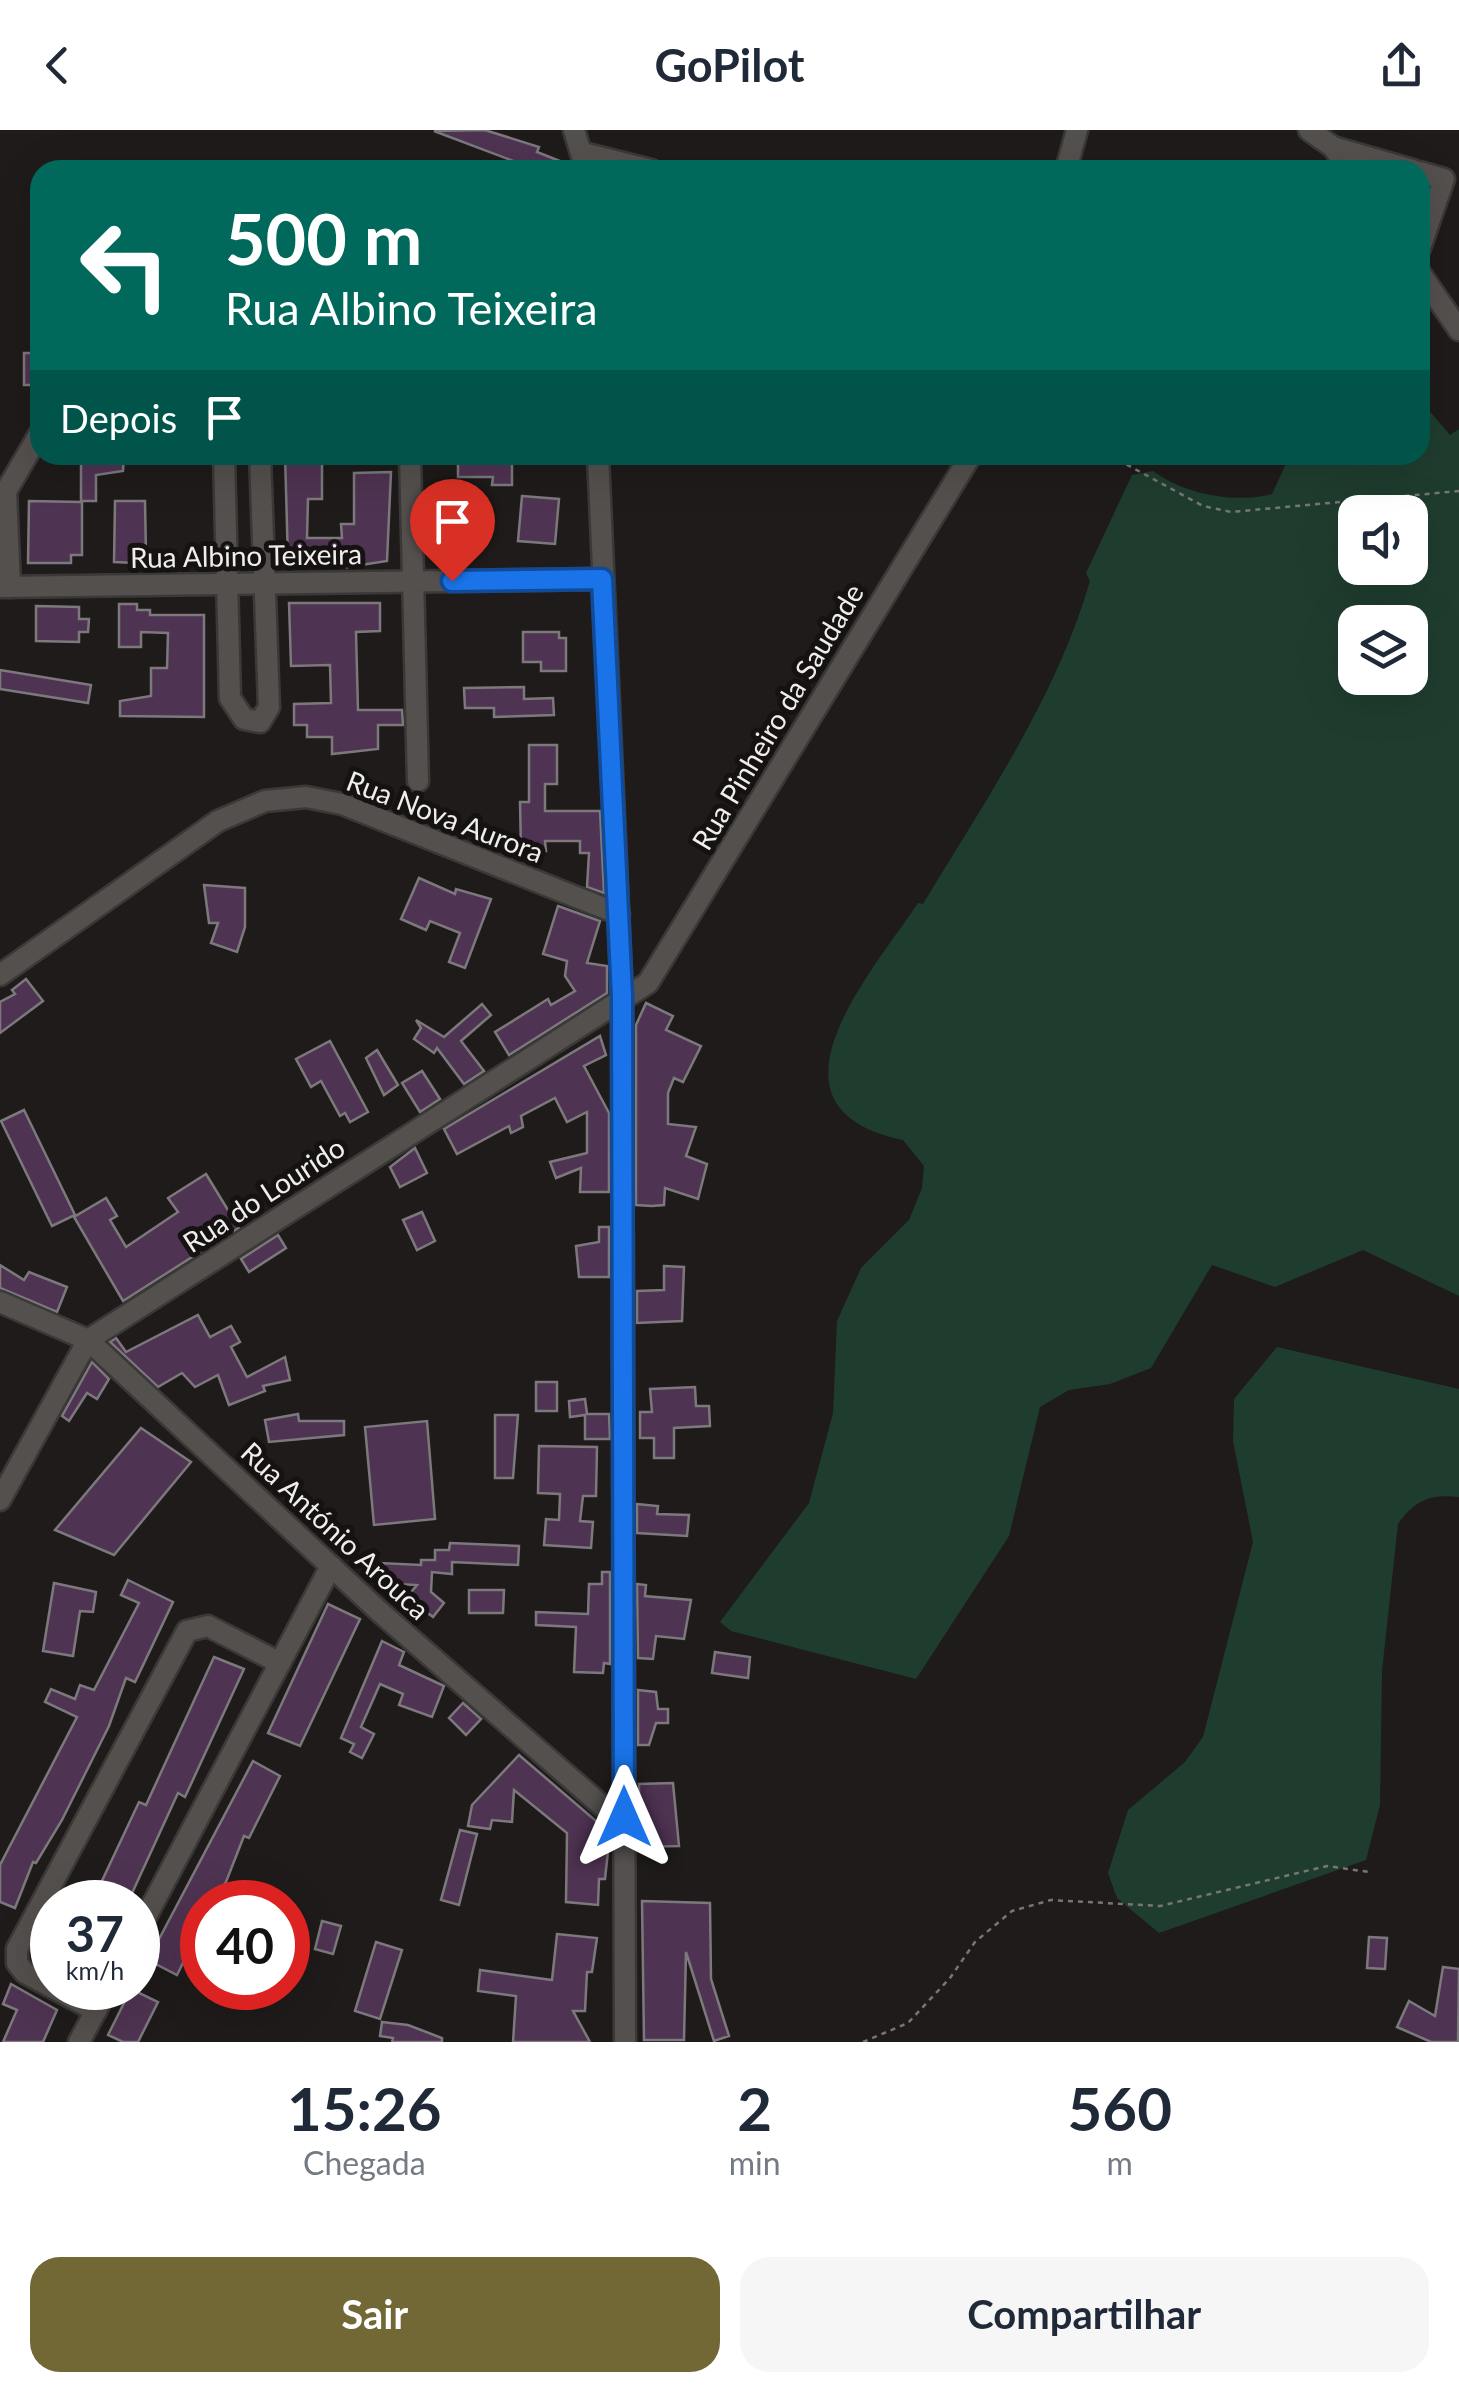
<!DOCTYPE html>
<html lang="pt">
<meta charset="utf-8">
<style>
:root{--surface:#fff;--page:#f6f6f7;--text:#1f2937;--muted:#747a83;--accent:#716836}
body{margin:0;font-family:Lato,sans-serif;background:var(--page);color:var(--text);height:100vh;display:flex;flex-direction:column;font-size:38px;white-space:nowrap}
*{box-sizing:border-box;margin:0}
p{font-size:32px;color:var(--muted)}
.icon{flex:none;width:55px;height:55px;fill:none;stroke:currentColor;stroke-width:2;stroke-linecap:round;stroke-linejoin:round}
.map{position:relative;height:1912px;overflow:hidden}
.side{display:flex;flex-direction:column;background:var(--surface);flex:1}
.side>*{flex:none}
.banner{position:absolute;left:30px;top:30px;width:1400px;height:305px;border-radius:30px;box-shadow:0 10px 40px #0002;background:#00695c;color:#fff;overflow:hidden}
.fabs{position:absolute;left:1338px;top:365px;display:grid;gap:20px}
.fabs a{display:grid;place-items:center;width:90px;height:90px;border-radius:20px;background:var(--surface);box-shadow:0 10px 40px #0002;font-size:50px}
.speed{position:absolute;left:30px;top:1750px;display:flex;gap:20px;font-size:50px;font-weight:700;text-align:center}
.speed>*{display:grid;place-content:center;width:130px;height:130px;border-radius:50%;background:var(--surface);box-shadow:0 10px 40px #0002;line-height:1}
.speed small{font-size:25px;font-weight:400}
.speed .limit{border:15px solid #d22;background:#fff;color:#111}
.pin{position:absolute;display:grid;place-items:center;width:85px;height:85px;color:#fff;margin:-102px -42px;border-radius:50% 50% 50% 0;rotate:-45deg;box-shadow:0 0 10px #0007}
.pin .icon{rotate:45deg}
.me{position:absolute;width:110px;margin:-55px;rotate:0deg;stroke-linejoin:round;filter:drop-shadow(0 0 8px #0008)}
.turn{display:flex;align-items:center;gap:35px;height:210px;padding:0 30px;font-size:45px}
.turn .icon{width:130px;height:130px;stroke-width:2.5}
.turn b{display:block;font-size:70px;line-height:85px}
.then{display:flex;align-items:center;height:95px;padding:0 30px;background:#0003;gap:20px;font-size:38px}
.eta{display:flex;justify-content:space-evenly;align-items:center;height:170px;text-align:center}
.eta b{font-size:60px;font-weight:700;line-height:70px}
.button{display:flex;gap:20px;margin-top:auto;padding:20px 30px}
.button a{flex:1;height:115px;border-radius:30px;background:var(--accent);color:#fff;font-size:40px;font-weight:700;line-height:115px;text-align:center}
.button a+a{background:var(--page);color:var(--text)}
header{display:flex;justify-content:space-between;align-items:center;height:130px;padding:0 30px;background:var(--surface);font-size:45px;font-weight:700}
.map>svg:first-child{display:block}
.green{fill:#1f3d2f;fill-rule:evenodd}
.building{fill:#4f3352;stroke:#7c797c;stroke-width:2.5}
.lines{fill:none;stroke-linecap:round;stroke-linejoin:round}
.minor-casing{stroke:#3b3938;stroke-width:25}
.path{stroke:#787675;stroke-width:2.5;stroke-dasharray:5 5;stroke-linecap:butt}
.minor{stroke:#53504e;stroke-width:20}
.route-casing{stroke:#114b97;stroke-width:25}
.route{stroke:#1a73e8;stroke-width:18}
.labels{text-anchor:middle;stroke-width:10;stroke-linejoin:round;paint-order:stroke}
.street-label{font-size:28px;fill:#f0eeed;stroke:#151211}
</style>
<header><svg class="icon" aria-label="back" viewBox="0 0 24 24"><path d="M15 5l-7 7 7 7"/></svg>GoPilot<svg class="icon" aria-label="share" viewBox="0 0 24 24"><path d="M12 15V3M7 8l5-5 5 5M5 13v7h14v-7"/></svg></header>
<div class="map">
<svg width="1459" height="1912" viewBox="0 0 1459 1912">
<rect width="100%" height="100%" fill="#1e1b1a"/>
<g class="green">
<path d="M1420,270L1450,305L1459,299V1166L1363,1120L1275,1157L1212,1135L1151,1238L1110,1254L1069,1260L1040,1277L1009,1406L916,1549L731,1501L720,1492L809,1373L833,1283L837,1191L861,1138L909,1090L922,1058L924,1036L903,1010C751,978 870,845 918,773L923,774C985,671 1056,568 1090,451L1086,443L1132,345L1153,341C1184,364 1234,374 1272,364L1290,325H1420ZM1355,382H1410V438H1355ZM1355,492H1410V548H1355Z"/>
<path d="M1277,1217L1459,1259V1367C1430,1364 1415,1370 1398,1394L1382,1541L1380,1675L1366,1730L1159,1803L1117,1768L1108,1743L1128,1680L1185,1632L1203,1607L1253,1412L1233,1311L1234,1269Z"/>
</g>
<g class="building">
<polygon points="485,0 539,17 537,22 570,35 572,40 537,40 434,1"/>
<rect x="24" y="223" width="16" height="32"/>
<polygon points="81,325 124,325 123,341 96,345 96,371 81,371"/>
<polygon points="285,325 322,325 322,369 308,369 307,408 342,408 341,394 354,394 354,343 391,342 387,431 342,438 342,432 288,431"/>
<polygon points="458,325 512,325 512,355 492,355 493,347 458,347"/>
<polygon points="522,366 559,369 555,414 518,411"/>
<polygon points="29,371 82,372 82,425 71,425 71,433 28,433"/>
<polygon points="115,371 145,371 146,425 136,425 136,433 114,432"/>
<polygon points="289,473 380,473 380,501 356,502 358,580 402,580 403,595 378,595 378,619 332,624 332,607 307,607 307,595 294,595 294,574 331,573 330,535 291,536"/>
<polygon points="119,474 137,474 137,480 150,480 150,485 204,485 204,587 120,586 120,571 151,566 151,538 167,538 168,503 141,502 141,517 119,517"/>
<polygon points="36,476 79,477 79,489 89,489 88,502 79,502 79,512 36,511"/>
<polygon points="523,502 559,502 559,508 566,508 566,541 541,541 541,532 523,532"/>
<polygon points="0,540 91,555 88,573 0,559"/>
<polygon points="524,557 524,569 553,568 554,585 494,587 494,578 465,578 464,558"/>
<polygon points="529,615 557,615 557,654 545,654 545,681 600,681 604,763 587,757 589,723 580,723 580,711 545,711 546,721 521,721 520,672 529,672"/>
<polygon points="419,748 455,764 456,759 491,769 465,838 449,832 460,803 430,791 426,800 401,789"/>
<polygon points="204,755 245,758 245,797 237,822 211,813 218,793 209,793"/>
<polygon points="558,776 600,791 587,833 607,836 607,863 509,925 495,902 548,869 551,875 575,861 565,846 567,831 543,824"/>
<polygon points="26,849 43,871 0,903 0,872 15,864 12,860"/>
<polygon points="646,873 673,886 666,900 701,916 683,952 674,948 668,963 668,994 696,997 686,1026 707,1034 698,1069 665,1058 664,1075 652,1076 636,1075 636,895"/>
<polygon points="482,874 491,885 461,911 484,941 464,954 437,918 434,923 414,909 421,898 416,890 444,907"/>
<polygon points="600,906 606,925 584,936 609,983 609,1062 580,1062 581,1038 556,1048 550,1032 587,1023 587,982 567,992 555,968 521,986 523,997 511,1003 509,996 457,1024 444,999"/>
<polygon points="330,911 368,982 350,992 345,983 340,986 321,951 311,957 296,929"/>
<polygon points="377,920 398,955 384,965 366,928"/>
<polygon points="422,941 440,969 420,982 402,953"/>
<polygon points="24,980 75,1085 52,1096 1,991"/>
<polygon points="415,1018 427,1043 400,1057 390,1037"/>
<polygon points="206,1044 239,1098 224,1107 216,1093 192,1108 200,1122 123,1171 74,1087 106,1068 117,1086 110,1090 126,1117 178,1082 168,1068"/>
<polygon points="422,1082 435,1111 417,1120 403,1090"/>
<polygon points="599,1097 609,1097 609,1147 579,1147 576,1116 599,1112"/>
<polygon points="278,1105 286,1118 249,1142 241,1129"/>
<polygon points="0,1135 24,1150 29,1142 67,1157 57,1182 0,1158"/>
<polygon points="664,1136 684,1137 682,1191 637,1193 637,1161 664,1160"/>
<polygon points="198,1185 210,1207 231,1196 240,1212 231,1217 247,1247 285,1227 290,1250 263,1256 265,1261 229,1275 218,1245 195,1257 182,1243 158,1257 110,1212 116,1208 126,1222"/>
<polygon points="92,1232 109,1249 97,1269 87,1263 69,1291 62,1286"/>
<rect x="536" y="1252" width="21" height="29"/>
<polygon points="695,1257 696,1276 709,1276 710,1296 674,1298 674,1328 654,1328 654,1308 640,1308 640,1282 652,1282 650,1259"/>
<polygon points="585,1269 587,1284 609,1284 610,1309 585,1309 585,1285 570,1287 569,1271"/>
<polygon points="298,1284 299,1291 344,1291 344,1305 269,1312 265,1290"/>
<polygon points="495,1285 518,1285 513,1348 495,1348"/>
<polygon points="427,1291 435,1389 374,1395 365,1297"/>
<polygon points="141,1298 191,1332 114,1425 55,1400"/>
<polygon points="539,1316 597,1317 596,1366 583,1366 580,1391 593,1392 591,1418 544,1415 546,1389 559,1390 560,1364 538,1363"/>
<polygon points="637,1374 658,1376 657,1384 689,1385 687,1406 637,1403"/>
<polygon points="450,1413 519,1416 518,1435 452,1432 452,1444 432,1442 431,1462 444,1473 433,1487 425,1481 420,1487 402,1473 417,1455 379,1453 380,1433 421,1435 421,1430 435,1430 435,1420 449,1420"/>
<polygon points="602,1442 610,1442 610,1534 604,1533 603,1543 574,1542 576,1497 536,1495 536,1482 588,1484 589,1454 602,1454"/>
<polygon points="128,1450 173,1472 135,1552 126,1548 109,1596 62,1690 36,1733 33,1732 15,1778 0,1772 0,1735 77,1587 45,1572 51,1559 75,1569 80,1555 94,1560 139,1473 121,1465"/>
<polygon points="54,1453 96,1462 93,1482 80,1481 73,1526 43,1521"/>
<polygon points="637,1454 646,1455 645,1466 691,1470 684,1509 656,1506 653,1529 638,1528"/>
<polygon points="469,1460 504,1460 503,1483 469,1483"/>
<polygon points="328,1474 360,1489 300,1616 268,1603"/>
<polygon points="382,1511 404,1522 399,1535 444,1556 432,1587 399,1575 403,1564 380,1554 361,1597 374,1604 362,1628 350,1622 354,1614 341,1608"/>
<polygon points="715,1522 750,1527 748,1548 712,1543"/>
<polygon points="214,1527 244,1539 185,1667 178,1663 128,1772 92,1772 139,1672 146,1675"/>
<polygon points="638,1560 656,1562 658,1579 668,1579 668,1593 656,1593 649,1615 638,1615"/>
<polygon points="463,1573 481,1589 466,1605 449,1588"/>
<polygon points="519,1625 610,1703 605,1749 599,1749 598,1775 566,1772 567,1703 514,1660 512,1692 492,1690 490,1699 468,1696 472,1675"/>
<polygon points="253,1631 280,1646 249,1708 244,1706 226,1752 213,1772 202,1772 202,1794 177,1845 148,1830"/>
<polygon points="673,1653 679,1716 640,1717 639,1654"/>
<polygon points="460,1700 477,1704 459,1775 441,1770"/>
<polygon points="642,1771 710,1773 711,1849 729,1906 714,1911 686,1822 684,1910 644,1910"/>
<polygon points="322,1791 341,1796 333,1824 315,1819"/>
<polygon points="557,1804 597,1808 592,1842 587,1842 585,1881 573,1881 590,1912 513,1912 516,1866 478,1861 480,1840 552,1850"/>
<polygon points="1369,1807 1387,1808 1385,1839 1367,1838"/>
<polygon points="376,1812 402,1820 380,1889 355,1881"/>
<polygon points="1443,1837 1459,1839 1458,1912 1431,1912 1397,1897 1409,1871 1435,1886"/>
<polygon points="11,1854 57,1880 43,1912 3,1912 17,1880 3,1874"/>
<polygon points="131,1859 158,1872 138,1912 123,1912 108,1905"/>
<polygon points="382,1892 408,1895 442,1908 442,1912 392,1912 393,1908 380,1906"/>
</g>
<g class="lines">
<g class="minor-casing">
<g id="minor">
<polyline points="574,0 586,40"/>
<polyline points="1309,0 1333,17 1349,40"/>
<polyline points="1333,17 1413,40"/>
<polyline points="583,23 651,40"/>
<polyline points="1066,40 1077,0"/>
<polyline points="1420,42 1444,49 1420,118"/>
<polyline points="1420,143 1459,200"/>
<polyline points="224,325 230,568 244,589 260,592 269,577 260,325"/>
<polyline points="410,325 418,651"/>
<polyline points="598,325 622,867 625,1912"/>
<polyline points="6,361 10,457"/>
<polyline points="1,370 40,303"/>
<polyline points="0,457 602,449"/>
<polyline points="0,845 218,691 265,671 306,667 342,674 619,784"/>
<polyline points="0,1172 88,1210 380,1482 608,1681 624,1687"/>
<polyline points="0,1370 88,1210 648,853 971,325"/>
<polyline points="138,1802 331,1436"/>
<polyline points="96,1881 25,1843 17,1833 17,1819 187,1501 208,1496 280,1533"/>
<polyline points="79,1912 108,1858"/>
</g>
</g>
<g class="path">
<polyline points="1109,325 1203,376 1231,382 1459,361"/>
<polyline points="863,1912 908,1893 950,1848 975,1812 1012,1781 1051,1770 1160,1776 1327,1736 1369,1742"/>
</g>
<use href="#minor" class="minor"/>
</g>
<g class="lines">
<g class="route-casing">
<polyline id="route" points="452,451 602,449 622,866 624,1687"/>
</g>
<use href="#route" class="route"/>
</g>
<g class="labels">
<g class="street-label">
<text transform="translate(246 426) rotate(-1)" y="10">Rua Albino Teixeira</text>
<text transform="translate(778 587) rotate(-59)" y="10">Rua Pinheiro da Saudade</text>
<text transform="translate(445 687) rotate(21)" y="10">Rua Nova Aurora</text>
<text transform="translate(264 1065) rotate(-33)" y="10">Rua do Lourido</text>
<text transform="translate(335 1401) rotate(43)" y="10">Rua António Arouca</text>
</g>
</g>
</svg>
<div class="fabs">
<a><svg class="icon" aria-label="sound" viewBox="0 0 24 24"><path d="M4 9h4l5-4v14l-5-4H4zM17 9q2 3 0 6"/></svg></a>
<a><svg class="icon" aria-label="layers" viewBox="0 0 24 24"><path d="M12 4l9 5-9 5-9-5zM3 14l9 5 9-5"/></svg></a>
</div>
<div class="speed"><div>37<small>km/h</small></div><div class="limit">40</div></div>
<div class="pin" style="left:452px;top:451px;background:#d93025"><svg class="icon" aria-label="arrive" viewBox="0 0 24 24"><path d="M6 21V4h12l-3 4 3 4H6"/></svg></div>
<svg class="me" style="left:624px;top:1687px" viewBox="-20 -20 40 40"><path d="M0-17L14 15 0 8-14 15z" fill="#1a73e8" stroke="#fff" stroke-width="4"/></svg>
<div class="banner">
<div class="turn"><svg class="icon" aria-label="left" viewBox="0 0 24 24"><path d="M17 20v-9H6M10 6l-5 5 5 5"/></svg><div><b>500 m</b>Rua Albino Teixeira</div></div>
<div class="then">Depois<svg class="icon" aria-label="arrive" viewBox="0 0 24 24"><path d="M6 21V4h12l-3 4 3 4H6"/></svg></div>
</div>
</div>
<section class="side">
<div class="eta">
<div><b>15:26</b><p>Chegada</p></div>
<div><b>2</b><p>min</p></div>
<div><b>560</b><p>m</p></div>
</div>
<div class="button"><a>Sair</a><a>Compartilhar</a></div>
</section>
